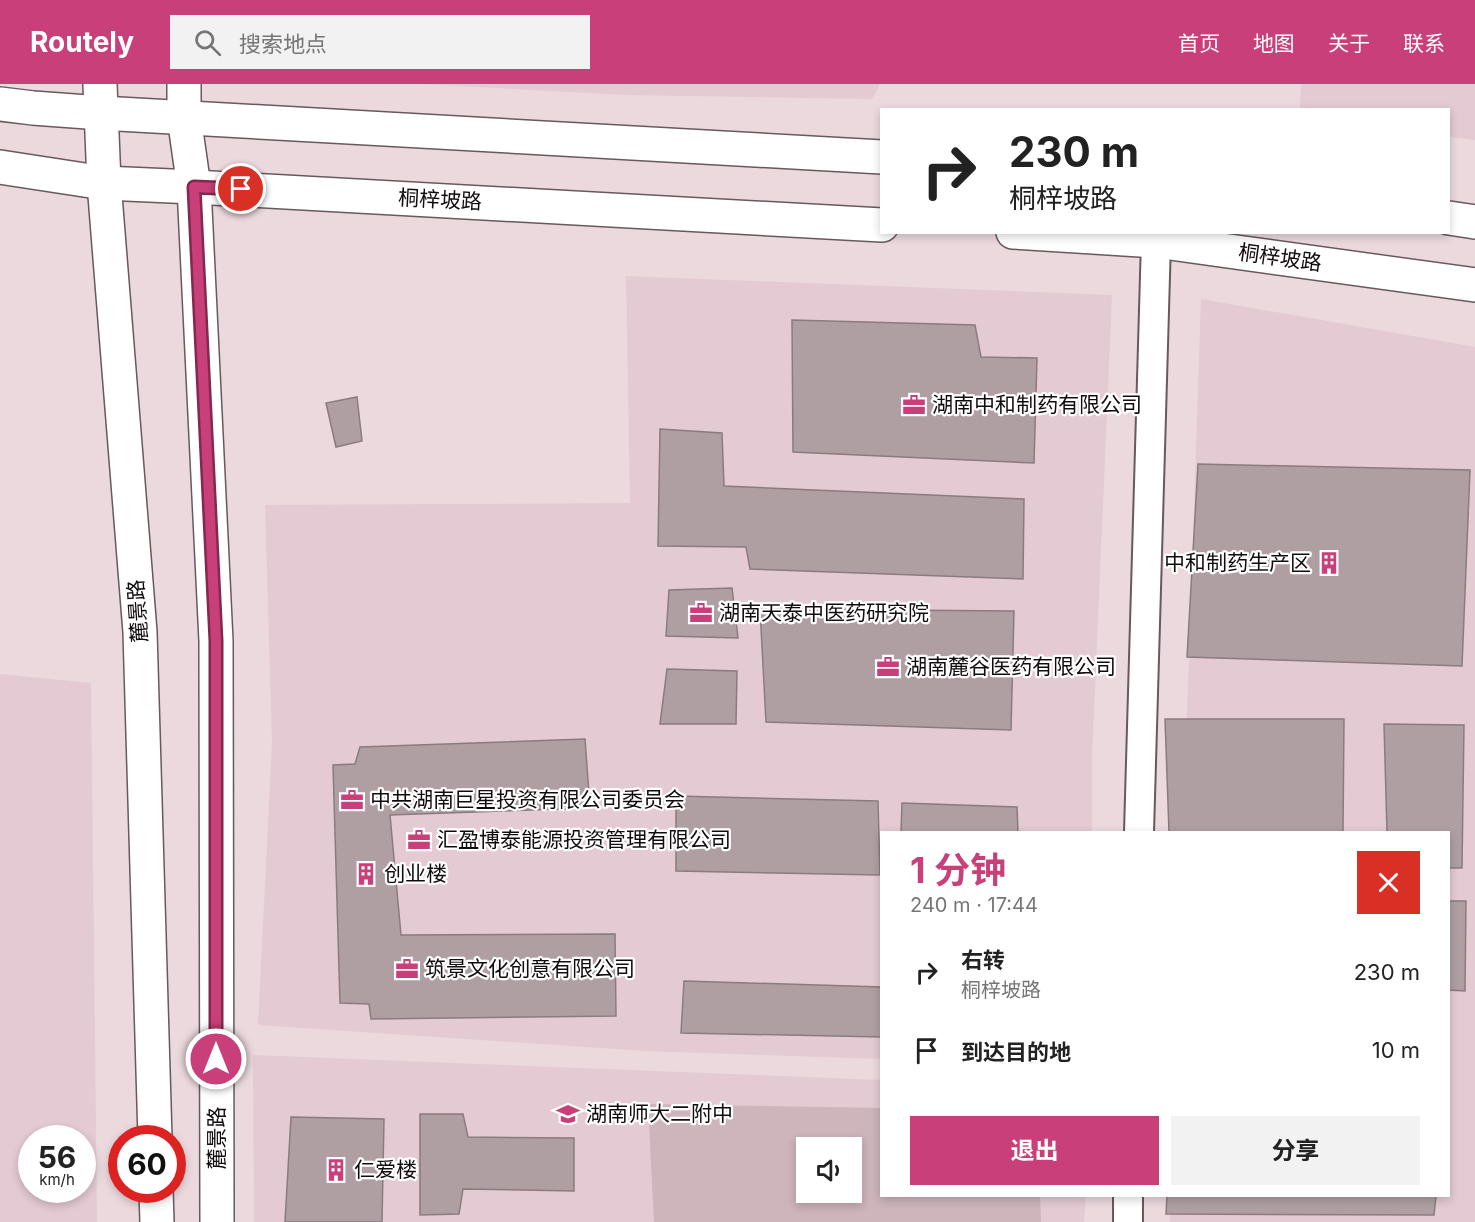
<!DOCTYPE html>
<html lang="zh">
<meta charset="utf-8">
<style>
:root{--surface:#fff;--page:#f2f2f2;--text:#222;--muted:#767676;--accent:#c93f79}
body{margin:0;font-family:Inter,"Noto Sans SC",sans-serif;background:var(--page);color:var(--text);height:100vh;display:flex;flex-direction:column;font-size:22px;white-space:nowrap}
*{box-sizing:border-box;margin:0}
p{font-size:20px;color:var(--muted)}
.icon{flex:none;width:33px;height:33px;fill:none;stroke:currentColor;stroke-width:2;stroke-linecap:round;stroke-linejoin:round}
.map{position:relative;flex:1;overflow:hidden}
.details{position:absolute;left:880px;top:747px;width:570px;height:366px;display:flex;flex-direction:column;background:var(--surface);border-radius:0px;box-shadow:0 3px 9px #0003}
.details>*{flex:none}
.hud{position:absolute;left:880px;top:24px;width:570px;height:126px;border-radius:0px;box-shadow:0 3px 9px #0003;background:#fff;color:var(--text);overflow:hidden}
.tools{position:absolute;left:796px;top:1053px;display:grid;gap:12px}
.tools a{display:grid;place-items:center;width:66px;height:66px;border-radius:0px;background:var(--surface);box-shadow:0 3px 9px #0003;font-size:30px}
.speed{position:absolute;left:18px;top:1041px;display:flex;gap:12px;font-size:30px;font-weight:700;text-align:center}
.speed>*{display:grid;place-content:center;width:78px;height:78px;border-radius:50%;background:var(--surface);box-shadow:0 3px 9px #0003;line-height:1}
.speed small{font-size:15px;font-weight:400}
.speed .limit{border:9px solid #d22;background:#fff;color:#111}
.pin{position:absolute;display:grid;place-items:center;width:51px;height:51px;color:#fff;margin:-26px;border:3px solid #fff;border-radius:50%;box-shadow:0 2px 6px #0007}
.me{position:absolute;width:66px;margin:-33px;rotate:0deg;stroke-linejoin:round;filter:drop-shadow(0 0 4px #0008)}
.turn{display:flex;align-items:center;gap:21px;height:126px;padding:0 30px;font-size:27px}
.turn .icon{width:78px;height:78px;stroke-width:2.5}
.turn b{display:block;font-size:42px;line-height:51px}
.round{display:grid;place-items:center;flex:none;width:63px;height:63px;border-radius:0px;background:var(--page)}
.head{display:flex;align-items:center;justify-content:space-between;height:102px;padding:0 30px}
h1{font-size:36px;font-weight:700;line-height:45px;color:var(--accent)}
.action{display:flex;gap:12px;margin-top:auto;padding:12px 30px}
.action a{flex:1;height:69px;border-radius:0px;background:var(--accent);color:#fff;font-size:24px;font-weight:700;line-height:69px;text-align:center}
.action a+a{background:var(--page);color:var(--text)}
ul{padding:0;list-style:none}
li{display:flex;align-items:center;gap:18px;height:78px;padding:0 30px}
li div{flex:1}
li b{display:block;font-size:22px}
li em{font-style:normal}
header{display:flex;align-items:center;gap:36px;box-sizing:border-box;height:84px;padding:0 30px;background:var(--accent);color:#fff}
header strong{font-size:28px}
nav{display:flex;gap:33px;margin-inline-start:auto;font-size:21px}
.search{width:420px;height:54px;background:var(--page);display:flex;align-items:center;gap:15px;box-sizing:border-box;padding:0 21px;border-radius:0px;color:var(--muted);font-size:22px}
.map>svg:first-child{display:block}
.built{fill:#e4cad2;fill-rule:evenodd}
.green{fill:#ceb4bb;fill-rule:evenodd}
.building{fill:#af9fa3;stroke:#8b7b80;stroke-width:1.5}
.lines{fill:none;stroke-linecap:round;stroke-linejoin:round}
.street-casing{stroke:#68595d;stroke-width:32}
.primary-casing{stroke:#68595d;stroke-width:36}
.street{stroke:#fff;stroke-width:28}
.primary{stroke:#fff;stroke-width:33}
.route-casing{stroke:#83294f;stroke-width:15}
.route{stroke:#c93f79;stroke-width:10}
.labels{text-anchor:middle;stroke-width:4.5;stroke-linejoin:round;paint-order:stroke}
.street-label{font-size:21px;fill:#110b0d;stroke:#fff}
.poi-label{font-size:21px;fill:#110b0d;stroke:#fff;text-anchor:start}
</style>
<header>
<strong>Routely</strong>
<div class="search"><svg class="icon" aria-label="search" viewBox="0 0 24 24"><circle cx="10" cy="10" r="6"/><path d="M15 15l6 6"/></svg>搜索地点</div>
<nav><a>首页</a><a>地图</a><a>关于</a><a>联系</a></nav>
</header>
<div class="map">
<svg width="1475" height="1138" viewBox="0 0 1475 1138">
<rect width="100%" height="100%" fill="#ebd9de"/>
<g class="built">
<polygon points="422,0 880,0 872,15 626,11"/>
<polygon points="1301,0 1475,0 1475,56 1449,53 1449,26 1300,25"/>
<polygon points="626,192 1112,211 1092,674 1092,748 882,748 882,975 646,967 258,941 272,658 265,421 630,419"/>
<polygon points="1201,215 1475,263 1475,1138 1170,1138 1171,1112 1449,1112 1449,748 1183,748"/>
<path d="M0,590L91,599L97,1138H0ZM32,1054H82V1106H32Z"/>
<path d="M253,971L882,996V1112H1086L1084,1138H254ZM807,1064H852V1108H807Z"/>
</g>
<path class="green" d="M648,1020L882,1024V1112H1040L1041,1138H654ZM807,1064H852V1108H807Z"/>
<g class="building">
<polygon points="792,236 975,241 981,273 1037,274 1034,379 793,368"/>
<polygon points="357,313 362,357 336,363 326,319"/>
<polygon points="660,345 722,349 724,402 1024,415 1023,495 750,485 746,463 658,462"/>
<polygon points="1198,380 1470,386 1462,582 1187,573"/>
<polygon points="732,504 738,554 666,552 669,506"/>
<polygon points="760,525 1014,527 1011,646 766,638"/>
<polygon points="667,585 737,587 736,640 660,640"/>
<polygon points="1165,635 1344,635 1343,748 1169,748"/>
<polygon points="1384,640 1464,641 1462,784 1449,784 1449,748 1387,748"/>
<polygon points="585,655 590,724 390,731 401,851 615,850 616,932 371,935 369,920 340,919 333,681 355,680 360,663"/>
<polygon points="676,712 878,717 880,791 676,787"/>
<polygon points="902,719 1017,723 1018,748 901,748"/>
<polygon points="1449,817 1466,817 1465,907 1449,906"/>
<polygon points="684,897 882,903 882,953 681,949"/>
<polygon points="420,1030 463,1030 468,1053 574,1054 574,1107 463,1105 459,1130 420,1131"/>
<polygon points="291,1033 384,1035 382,1138 285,1138"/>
<polygon points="1167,1112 1436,1112 1434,1131 1166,1130"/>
</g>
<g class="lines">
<g class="street-casing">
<g id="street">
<polyline points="1139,748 1156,157"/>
<polyline points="1128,1138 1128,1112"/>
</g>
</g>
<g class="primary-casing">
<g id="primary">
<polyline points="100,0 104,99 140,548 155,1054"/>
<polyline points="184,0 184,33 194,103 216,557 217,1138"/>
<polyline points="0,20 33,24 101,29 882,73"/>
<polyline points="0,83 104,99 194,103 882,141"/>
<polyline points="1449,134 1475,138"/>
<polyline points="1013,148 1156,157 1475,201"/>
<polyline points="156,1106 157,1138"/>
</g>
</g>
<use href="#street" class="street"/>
<use href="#primary" class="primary"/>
</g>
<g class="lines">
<g class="route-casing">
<polyline id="route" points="216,975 216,557 194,103 241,105"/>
</g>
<use href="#route" class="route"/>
</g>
<defs>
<g id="office-bare" transform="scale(1.8)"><path d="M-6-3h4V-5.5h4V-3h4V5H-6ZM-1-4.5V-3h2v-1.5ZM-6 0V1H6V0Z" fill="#c93f79" stroke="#fff" stroke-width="2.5" paint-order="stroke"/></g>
<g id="building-bare" transform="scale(1.8)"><path d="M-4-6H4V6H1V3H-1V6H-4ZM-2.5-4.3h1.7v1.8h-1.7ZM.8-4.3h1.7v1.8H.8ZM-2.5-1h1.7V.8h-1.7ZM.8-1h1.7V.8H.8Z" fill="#c93f79" stroke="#fff" stroke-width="2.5" paint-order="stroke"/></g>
<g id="school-bare" transform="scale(1.8)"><path d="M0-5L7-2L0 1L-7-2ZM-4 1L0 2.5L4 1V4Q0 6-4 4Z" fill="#c93f79" stroke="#fff" stroke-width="2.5" paint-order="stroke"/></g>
</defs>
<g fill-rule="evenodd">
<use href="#office-bare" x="914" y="321"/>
<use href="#building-bare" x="1329" y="479"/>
<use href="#office-bare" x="701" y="529"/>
<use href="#office-bare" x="888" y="583"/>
<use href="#office-bare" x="352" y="716"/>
<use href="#office-bare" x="419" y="756"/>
<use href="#building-bare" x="366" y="790"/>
<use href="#office-bare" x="407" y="885"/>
<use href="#school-bare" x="568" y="1030"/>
<use href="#building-bare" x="336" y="1086"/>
</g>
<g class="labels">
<g class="street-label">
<text transform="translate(440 116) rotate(3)" y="7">桐梓坡路</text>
<text transform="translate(1280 174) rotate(8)" y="7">桐梓坡路</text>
<text transform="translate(138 527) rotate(-94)" y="7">麓景路</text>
<text transform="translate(217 1054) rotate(-90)" y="7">麓景路</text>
</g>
<g class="poi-label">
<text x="932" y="328">湖南中和制药有限公司</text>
<text x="1311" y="486" text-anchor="end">中和制药生产区</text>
<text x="719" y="536">湖南天泰中医药研究院</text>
<text x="906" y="590">湖南麓谷医药有限公司</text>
<text x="370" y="723">中共湖南巨星投资有限公司委员会</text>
<text x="437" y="763">汇盈博泰能源投资管理有限公司</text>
<text x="384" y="797">创业楼</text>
<text x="425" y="892">筑景文化创意有限公司</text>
<text x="586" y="1037">湖南师大二附中</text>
<text x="354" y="1093">仁爱楼</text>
</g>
</g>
</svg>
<div class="tools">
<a><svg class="icon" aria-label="sound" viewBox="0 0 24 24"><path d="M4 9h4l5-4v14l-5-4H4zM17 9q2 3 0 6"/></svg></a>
</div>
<div class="speed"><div>56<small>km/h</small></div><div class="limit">60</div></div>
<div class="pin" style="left:241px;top:105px;background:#d93025"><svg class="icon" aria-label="arrive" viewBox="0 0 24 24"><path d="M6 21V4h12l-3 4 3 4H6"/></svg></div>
<svg class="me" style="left:216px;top:975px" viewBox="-20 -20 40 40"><circle r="17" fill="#c93f79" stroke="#fff" stroke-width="3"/><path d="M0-11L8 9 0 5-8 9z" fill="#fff"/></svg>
<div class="hud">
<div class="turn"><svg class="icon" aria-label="right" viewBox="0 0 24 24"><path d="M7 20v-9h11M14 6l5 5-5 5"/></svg><div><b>230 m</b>桐梓坡路</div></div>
</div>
<section class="details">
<div class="head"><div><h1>1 分钟</h1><p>240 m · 17:44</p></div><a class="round" style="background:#d93025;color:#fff"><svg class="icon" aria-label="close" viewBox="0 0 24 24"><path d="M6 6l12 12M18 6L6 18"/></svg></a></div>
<ul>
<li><svg class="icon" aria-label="right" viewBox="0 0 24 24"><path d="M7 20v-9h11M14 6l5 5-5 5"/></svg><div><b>右转</b><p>桐梓坡路</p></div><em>230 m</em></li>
<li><svg class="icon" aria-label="arrive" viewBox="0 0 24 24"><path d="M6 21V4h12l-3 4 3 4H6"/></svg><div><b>到达目的地</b></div><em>10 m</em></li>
</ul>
<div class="action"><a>退出</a><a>分享</a></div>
</section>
</div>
